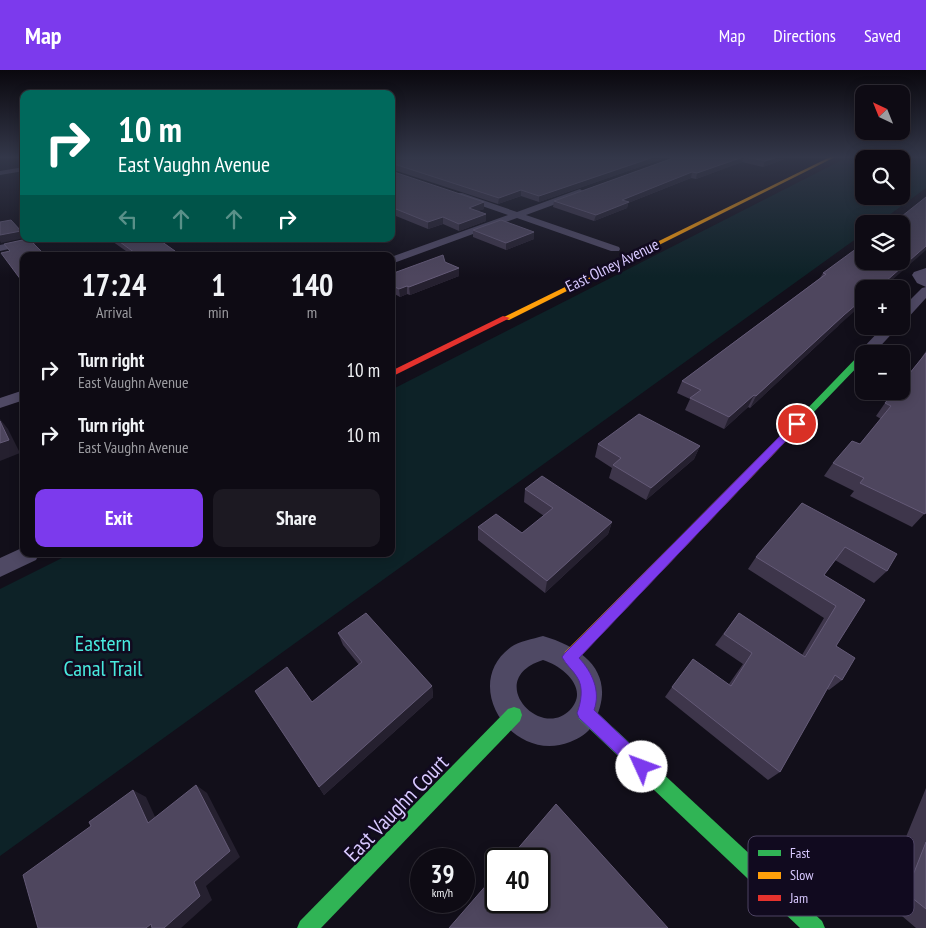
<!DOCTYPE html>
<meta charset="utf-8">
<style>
:root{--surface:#0e0b14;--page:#1c1922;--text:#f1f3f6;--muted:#9b9ba0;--line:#2e2b34;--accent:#7c3aed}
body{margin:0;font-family:"PT Sans Narrow",sans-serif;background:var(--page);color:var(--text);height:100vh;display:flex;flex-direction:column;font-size:19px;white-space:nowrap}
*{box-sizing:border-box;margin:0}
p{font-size:16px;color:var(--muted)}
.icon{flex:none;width:28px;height:28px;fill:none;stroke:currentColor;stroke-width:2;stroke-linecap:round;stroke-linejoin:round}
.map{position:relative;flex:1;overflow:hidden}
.details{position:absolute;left:20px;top:182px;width:375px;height:305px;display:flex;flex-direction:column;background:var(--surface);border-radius:10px;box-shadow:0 2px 12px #0003,0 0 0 1px var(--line)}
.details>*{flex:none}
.hud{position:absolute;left:20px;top:20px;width:375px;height:152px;border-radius:10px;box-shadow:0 2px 12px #0003,0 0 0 1px var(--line);background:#00695c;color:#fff;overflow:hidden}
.needle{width:32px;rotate:317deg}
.controls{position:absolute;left:855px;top:15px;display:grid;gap:10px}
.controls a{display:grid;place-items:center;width:55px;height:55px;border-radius:10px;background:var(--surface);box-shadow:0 2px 12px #0003,0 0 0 1px var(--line);font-size:25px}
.speed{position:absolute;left:410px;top:778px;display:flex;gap:10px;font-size:25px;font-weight:700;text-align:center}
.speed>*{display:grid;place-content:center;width:65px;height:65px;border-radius:50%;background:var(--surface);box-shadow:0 2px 12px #0003,0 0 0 1px var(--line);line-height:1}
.speed small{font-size:12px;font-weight:400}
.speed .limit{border:2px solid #111;border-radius:8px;background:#fff;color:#111}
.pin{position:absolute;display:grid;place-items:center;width:42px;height:42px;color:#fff;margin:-21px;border:2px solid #fff;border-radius:50%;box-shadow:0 1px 5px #0007}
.me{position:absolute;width:55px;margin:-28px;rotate:313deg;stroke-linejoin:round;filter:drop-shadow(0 0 4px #0008)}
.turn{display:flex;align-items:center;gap:18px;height:105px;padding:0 15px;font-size:22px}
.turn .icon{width:65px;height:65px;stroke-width:2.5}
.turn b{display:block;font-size:35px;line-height:42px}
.lanes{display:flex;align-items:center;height:48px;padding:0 15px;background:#0003;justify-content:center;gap:25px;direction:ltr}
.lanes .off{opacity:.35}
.eta{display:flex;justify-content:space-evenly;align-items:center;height:85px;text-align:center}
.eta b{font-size:30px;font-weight:600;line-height:35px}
.action{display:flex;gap:10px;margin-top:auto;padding:10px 15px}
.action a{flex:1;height:58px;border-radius:10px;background:var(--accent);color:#fff;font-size:20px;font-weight:600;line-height:58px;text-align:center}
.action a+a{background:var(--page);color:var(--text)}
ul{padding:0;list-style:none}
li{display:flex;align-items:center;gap:15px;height:65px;padding:0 15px}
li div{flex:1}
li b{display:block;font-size:19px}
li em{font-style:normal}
header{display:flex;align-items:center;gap:30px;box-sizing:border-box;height:70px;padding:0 25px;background:var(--accent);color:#fff}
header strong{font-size:24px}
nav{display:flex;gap:28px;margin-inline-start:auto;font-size:18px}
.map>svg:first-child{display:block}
.green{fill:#0d2227;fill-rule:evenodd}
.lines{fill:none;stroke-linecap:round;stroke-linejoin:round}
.street{fill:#4f4964;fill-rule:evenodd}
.fast{fill:#30b455;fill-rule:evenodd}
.slow{fill:#ff9f0a;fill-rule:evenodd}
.jam{fill:#e5322d;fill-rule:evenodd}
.wall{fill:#3e364b}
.shaded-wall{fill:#25202f}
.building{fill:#4e465e;stroke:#645a77}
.route{fill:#7c3aed;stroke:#51269a}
.labels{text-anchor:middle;stroke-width:5;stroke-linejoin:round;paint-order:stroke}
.far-street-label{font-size:16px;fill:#d8c8ff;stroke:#110a1f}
.near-park-label{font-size:22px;fill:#49eade;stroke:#110a1f}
.near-street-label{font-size:22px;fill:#d8c8ff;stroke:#110a1f}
.key{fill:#110a1f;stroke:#4d4362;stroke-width:1}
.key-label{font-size:14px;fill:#d8c8ff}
</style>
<header>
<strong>Map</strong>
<nav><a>Map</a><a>Directions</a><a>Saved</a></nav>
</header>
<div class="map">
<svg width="926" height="858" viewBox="0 0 926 858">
<rect width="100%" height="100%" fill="#120f1a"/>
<path class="green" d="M848,87H926V118L877,154H864V163L0,786V519L70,484H391V320ZM864,89H901V126H864Z"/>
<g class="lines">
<g class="street">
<polygon points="24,97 24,101 0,105 0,101"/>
<polygon points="580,119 584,122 583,124 526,145 619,177 620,179 619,181 611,181 517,148 391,194 391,187 508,145 456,127 456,123 462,123 517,142"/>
<polygon points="28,169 46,169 45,171 0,181 0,175"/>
<polygon points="926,198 926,217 917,213 912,205 914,202"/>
<polygon points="926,217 926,228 906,250 901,251 901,239 922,218"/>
<polygon points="884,256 899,256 873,284 864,284 864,288 860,287 858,284 860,281"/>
<polygon points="24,320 24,330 0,338 0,328"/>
<polygon points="24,477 24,484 39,484 36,490 0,507 0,488"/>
<path d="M543,566C588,579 618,607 593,654C588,664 579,668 570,672C513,695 459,615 511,577C519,571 533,569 543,566ZM543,590C563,596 590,619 570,640C540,671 483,609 543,590Z"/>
</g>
<g class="fast">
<polygon points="861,283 867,284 864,284 864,290 810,346 804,346 804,342"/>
<polygon points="585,635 591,637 822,851 825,858 800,858 579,649 577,643 579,637"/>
<polygon points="514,637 520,639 522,645 520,651 321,858 297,858 300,851 508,639"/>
</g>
<g class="slow">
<polygon points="830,87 835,87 509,250 502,248"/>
<polygon points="807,341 810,342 810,346 575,592 570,594 565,592 563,587 565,582 804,342"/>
</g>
<polygon class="jam" points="503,246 510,248 391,307 391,301"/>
</g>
<g class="wall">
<polygon points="391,87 668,87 539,132 521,126 498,134 391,99"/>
<polygon points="676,87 790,87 763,97 742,92 696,109 691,108 628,133 627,138 594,151 553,137 554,131"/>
<polygon points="391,101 484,139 477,141 486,144 486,151 459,161 443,154 428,159 391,144"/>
<polygon points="473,160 534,162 534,169 506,180 473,167"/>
<polygon points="109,169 158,169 175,181 178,186 133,186"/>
<polygon points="445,192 459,198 459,206 410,225 407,224 400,227 391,222 391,204"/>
<polygon points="823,203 864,219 838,256 750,338 748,337 724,359 685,340 690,329 677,323 682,311 820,208"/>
<polygon points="926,281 926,442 912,457 850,426 854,421 824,406 833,393 860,374 881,349 876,346 885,333 920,290"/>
<polygon points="598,374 700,376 694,389 646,430 609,408 612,398 595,387"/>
<polygon points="525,419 612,452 608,464 545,523 478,470 478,457 522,463 544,446 524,432"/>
<polygon points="802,433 887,501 874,513 835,490 824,505 865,530 836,576 842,610 829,620 827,619 780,702 768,710 665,627 672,617 729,614 743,594 715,575 739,543 802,585 824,548 748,499 756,487"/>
<polygon points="338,563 432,616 433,627 324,725 319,717 312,632 359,595 343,575"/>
<polygon points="926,718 926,858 916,858 881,828"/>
</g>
<g class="shaded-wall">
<polygon points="654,87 668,87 539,132 539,126"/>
<polygon points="744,87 742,92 696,109 697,103"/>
<polygon points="777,87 790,87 763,97 765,91"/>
<polygon points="692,102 691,108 628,133 627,138 594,151 596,145 622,130"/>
<polygon points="521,120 521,126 498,134 499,128"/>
<polygon points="484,132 484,139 469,144 469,138"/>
<polygon points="486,144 486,151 459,161 459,154"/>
<polygon points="443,147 443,154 428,159 428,152"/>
<polygon points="21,161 24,165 24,168 1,173 0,171 0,165"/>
<polygon points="534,162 534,169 506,180 506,173"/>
<polygon points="926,176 926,180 882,219 877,219"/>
<polygon points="175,181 178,186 154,186"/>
<polygon points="459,198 459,206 410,225 409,217"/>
<polygon points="407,216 407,224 400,227 399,219"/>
<polygon points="864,228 864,233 838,256 750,338 756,326 844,245"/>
<polygon points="754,325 748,337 724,359 729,347"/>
<polygon points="0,349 8,359 20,383 0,391"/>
<polygon points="700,376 694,389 646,430 651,418"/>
<polygon points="612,452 608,464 545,523 547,511"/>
<polygon points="432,616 433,627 324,725 319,717"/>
<polygon points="196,715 207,723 240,787 206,816 212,830 181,858 164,858"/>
<polygon points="133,720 146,727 161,760 148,753"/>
<polygon points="151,854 163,858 146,858"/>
</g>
<g class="building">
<polygon points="391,87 654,87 539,126 521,120 499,128 391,93"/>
<polygon points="676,87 743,87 697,103 692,102 622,130 629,132 596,145 554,131"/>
<polygon points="746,87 777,87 765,91"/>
<polygon points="391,101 484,132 469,138 486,144 459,154 443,147 428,152 391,137 391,129 395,128 391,127"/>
<polygon points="926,127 926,176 877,219 864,219 864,228 844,245 756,326 754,325 729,347 690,328 701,320 682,311 826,204 823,203 864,173 864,191 901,191 901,154 892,154"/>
<polygon points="11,150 21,161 0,165 0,152"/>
<polygon points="501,150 534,162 506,173 473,160"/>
<polygon points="27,169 29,169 46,186 24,186 24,214 1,183 10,181 4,174"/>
<polygon points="116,169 158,169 175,181 154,186 139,186"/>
<polygon points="443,185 445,192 459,198 409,217 407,216 399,219 391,215 391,204"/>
<polygon points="926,283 926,442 925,444 860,413 864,408 833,393 852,371 860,374 891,336 885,333 895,321 901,321 901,314"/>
<polygon points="639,344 700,376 651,418 613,395 621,388 598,374"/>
<polygon points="0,351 9,370 0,373"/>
<polygon points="542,406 612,452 547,511 478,457 496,444 522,463 553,438 525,419"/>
<polygon points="802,433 897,484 887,501 845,477 824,505 865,530 836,576 855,588 842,610 835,605 780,702 672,617 693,589 731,616 752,583 724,564 739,543 805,587 836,536 756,487"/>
<polygon points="366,543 432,616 319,717 255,621 287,597 312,632 362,592 338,563"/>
<polygon points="196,715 230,781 194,812 200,826 164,858 152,858 151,854 146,858 38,858 23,805 91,756 89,752 133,720 148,753"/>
<polygon points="556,734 668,858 449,858 496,804 496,831 539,831 539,789 509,789"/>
<polygon points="926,772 926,839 906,823"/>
</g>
<linearGradient id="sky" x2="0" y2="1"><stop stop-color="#0a080e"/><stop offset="0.42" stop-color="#333749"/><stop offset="1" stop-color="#333749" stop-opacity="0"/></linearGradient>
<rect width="926" height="207" fill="url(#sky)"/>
<path class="route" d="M797,351L802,354L800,356L579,588C592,602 601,621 594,640L648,691L651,697L648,703L642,705L637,703L579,648L577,643C581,633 584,617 577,607C573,600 566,595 562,587L565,583L794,352Z"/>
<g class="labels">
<g class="far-street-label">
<text transform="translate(612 195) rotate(-26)" y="6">East Olney Avenue</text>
</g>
<g class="near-park-label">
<text x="103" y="581">Eastern<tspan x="103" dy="25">Canal Trail</tspan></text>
</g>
<g class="near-street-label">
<text transform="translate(396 738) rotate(-46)" y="8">East Vaughn Court</text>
</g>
</g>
<rect x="748" y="766" width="166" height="80" rx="8" class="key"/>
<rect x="758" y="780" width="23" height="6" fill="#30b455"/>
<rect x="758" y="802" width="23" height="7" fill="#ff9f0a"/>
<rect x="758" y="825" width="23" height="6" fill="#e5322d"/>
<g class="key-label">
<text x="790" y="788">Fast</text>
<text x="790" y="810">Slow</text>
<text x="790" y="833">Jam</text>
</g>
</svg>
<div class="controls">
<a><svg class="needle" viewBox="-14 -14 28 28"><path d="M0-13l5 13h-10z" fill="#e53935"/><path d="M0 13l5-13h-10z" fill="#9b9ba0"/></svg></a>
<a><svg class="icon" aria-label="search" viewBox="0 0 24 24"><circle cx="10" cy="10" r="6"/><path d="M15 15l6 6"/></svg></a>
<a><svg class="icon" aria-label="layers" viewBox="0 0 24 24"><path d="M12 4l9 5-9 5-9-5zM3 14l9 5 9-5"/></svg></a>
<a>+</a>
<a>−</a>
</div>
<div class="speed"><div>39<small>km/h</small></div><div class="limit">40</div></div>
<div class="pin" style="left:797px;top:354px;background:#d93025"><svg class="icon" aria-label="arrive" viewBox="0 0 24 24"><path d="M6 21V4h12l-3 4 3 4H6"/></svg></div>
<svg class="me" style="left:642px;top:697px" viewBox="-20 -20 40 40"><circle r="19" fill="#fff"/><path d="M0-13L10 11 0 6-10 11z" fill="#7c3aed"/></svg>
<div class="hud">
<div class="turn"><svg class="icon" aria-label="right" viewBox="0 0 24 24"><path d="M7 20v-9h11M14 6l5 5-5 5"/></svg><div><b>10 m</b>East Vaughn Avenue</div></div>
<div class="lanes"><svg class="icon off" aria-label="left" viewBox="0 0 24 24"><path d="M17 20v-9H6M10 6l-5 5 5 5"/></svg><svg class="icon off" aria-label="ahead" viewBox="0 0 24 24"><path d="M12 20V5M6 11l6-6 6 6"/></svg><svg class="icon off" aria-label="ahead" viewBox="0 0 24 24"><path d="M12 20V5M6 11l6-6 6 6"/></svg><svg class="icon" aria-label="right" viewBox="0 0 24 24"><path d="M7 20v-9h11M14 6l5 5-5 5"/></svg></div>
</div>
<section class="details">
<div class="eta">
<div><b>17:24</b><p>Arrival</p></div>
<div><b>1</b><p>min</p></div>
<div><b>140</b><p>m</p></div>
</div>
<ul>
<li><svg class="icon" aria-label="right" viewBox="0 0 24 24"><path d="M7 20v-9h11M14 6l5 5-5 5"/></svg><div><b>Turn right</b><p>East Vaughn Avenue</p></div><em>10 m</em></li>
<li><svg class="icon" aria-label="right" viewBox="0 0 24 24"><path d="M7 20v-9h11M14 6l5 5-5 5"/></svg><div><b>Turn right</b><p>East Vaughn Avenue</p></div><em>10 m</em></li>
</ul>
<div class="action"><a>Exit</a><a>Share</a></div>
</section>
</div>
